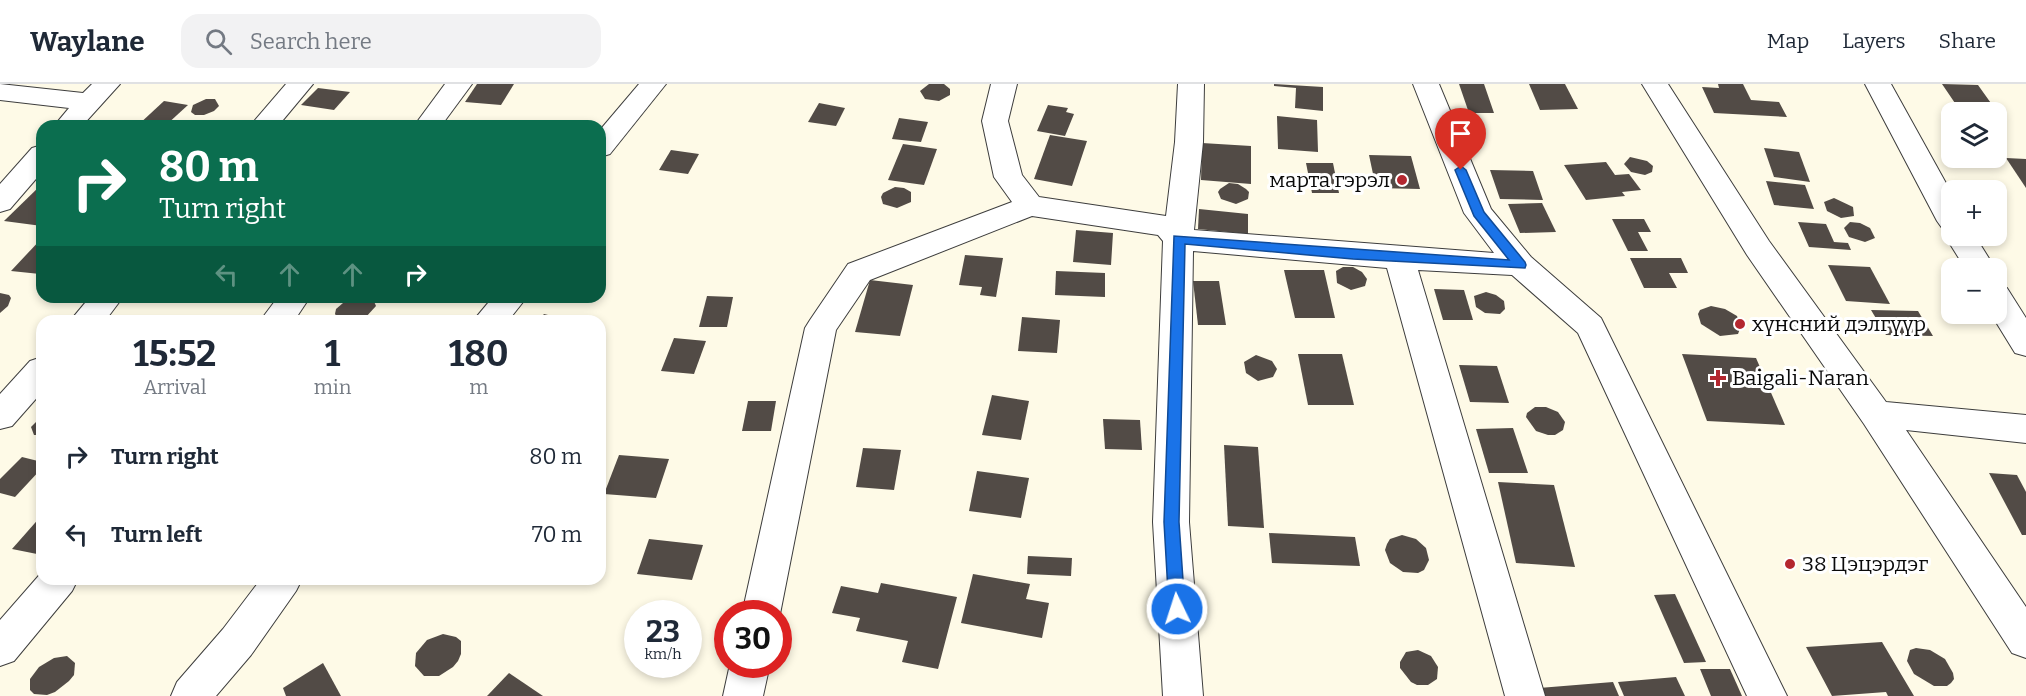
<!DOCTYPE html>
<meta charset="utf-8">
<style>
:root{--surface:#fff;--page:#f2f2f3;--text:#1f2937;--muted:#747a83;--line:#e0e1e3}
body{margin:0;font-family:Bitter,serif;background:var(--page);color:var(--text);height:100vh;display:flex;flex-direction:column;font-size:22px;white-space:nowrap}
*{box-sizing:border-box;margin:0}
p{font-size:20px;color:var(--muted)}
.icon{flex:none;width:33px;height:33px;fill:none;stroke:currentColor;stroke-width:2;stroke-linecap:round;stroke-linejoin:round}
.map{position:relative;flex:1;overflow:hidden}
.details{position:absolute;left:36px;top:231px;width:570px;height:270px;display:flex;flex-direction:column;background:var(--surface);border-radius:18px;box-shadow:0 3px 9px #0003}
.details>*{flex:none}
.guide{position:absolute;left:36px;top:36px;width:570px;height:183px;border-radius:18px;box-shadow:0 3px 9px #0003;background:#0b6e4f;color:#fff;overflow:hidden}
.fabs{position:absolute;left:1941px;top:18px;display:grid;gap:12px}
.fabs a{display:grid;place-items:center;width:66px;height:66px;border-radius:12px;background:var(--surface);box-shadow:0 3px 9px #0003;font-size:30px}
.speed{position:absolute;left:624px;top:516px;display:flex;gap:12px;font-size:30px;font-weight:700;text-align:center}
.speed>*{display:grid;place-content:center;width:78px;height:78px;border-radius:50%;background:var(--surface);box-shadow:0 3px 9px #0003;line-height:1}
.speed small{font-size:15px;font-weight:400}
.speed .limit{border:9px solid #d22;background:#fff;color:#111}
.pin{position:absolute;display:grid;place-items:center;width:51px;height:51px;color:#fff;margin:-62px -26px;border-radius:50% 50% 50% 0;rotate:-45deg;box-shadow:0 0 6px #0007}
.pin .icon{rotate:45deg}
.me{position:absolute;width:66px;margin:-33px;rotate:356deg;stroke-linejoin:round;filter:drop-shadow(0 0 4px #0008)}
.turn{display:flex;align-items:center;gap:21px;height:126px;padding:0 24px;font-size:27px}
.turn .icon{width:78px;height:78px;stroke-width:2.5}
.turn b{display:block;font-size:42px;line-height:51px}
.lanes{display:flex;align-items:center;height:57px;padding:0 24px;background:#0003;justify-content:center;gap:30px;direction:ltr}
.lanes .off{opacity:.35}
.eta{display:flex;justify-content:space-evenly;align-items:center;height:102px;text-align:center}
.eta b{font-size:36px;font-weight:700;line-height:42px}
ul{padding:0;list-style:none}
li{display:flex;align-items:center;gap:18px;height:78px;padding:0 24px}
li div{flex:1}
li b{display:block;font-size:22px}
li em{font-style:normal}
header{display:flex;align-items:center;gap:36px;box-sizing:border-box;height:84px;padding:0 30px;background:var(--surface);border-bottom:2px solid var(--line)}
header strong{font-size:28px}
nav{display:flex;gap:33px;margin-inline-start:auto;font-size:21px}
.search{width:420px;height:54px;background:var(--page);display:flex;align-items:center;gap:15px;box-sizing:border-box;padding:0 21px;border-radius:18px;color:var(--muted);font-size:22px}
.map>svg:first-child{display:block}
.building{fill:#524b46}
.lines{fill:none;stroke-linecap:round;stroke-linejoin:round}
.minor-casing{stroke:#3d3d3d;stroke-width:2}
.minor{fill:#fff;fill-rule:evenodd}
.route{fill:#1a73e8;stroke:#114b97;stroke-width:1.5}
.poi-dot{fill:#b4272f;stroke:#fff;stroke-width:2}
.labels{text-anchor:middle;stroke-width:6;stroke-linejoin:round;paint-order:stroke}
.poi-label{font-size:21px;fill:#0a0a0a;stroke:#fff;text-anchor:start}
</style>
<header>
<strong>Waylane</strong>
<div class="search"><svg class="icon" aria-label="search" viewBox="0 0 24 24"><circle cx="10" cy="10" r="6"/><path d="M15 15l6 6"/></svg>Search here</div>
<nav><a>Map</a><a>Layers</a><a>Share</a></nav>
</header>
<div class="map">
<svg width="2026" height="612" viewBox="0 0 2026 612">
<rect width="100%" height="100%" fill="#fefae7"/>
<g class="building">
<polygon points="477,0 514,0 501,21 465,18"/>
<polygon points="929,0 944,0 950,5 950,11 939,17 925,15 920,7"/>
<polygon points="1274,0 1323,3 1323,27 1295,24 1296,4 1274,2"/>
<polygon points="1459,0 1484,0 1494,29 1469,29"/>
<polygon points="1529,0 1565,0 1578,25 1540,26"/>
<polygon points="1718,0 1743,0 1751,16 1779,18 1787,33 1714,29 1702,3 1719,4"/>
<polygon points="1942,0 1978,1 1993,22 1984,22 1988,27 1959,25"/>
<polygon points="318,4 350,8 334,26 301,21"/>
<polygon points="206,15 215,15 219,22 214,27 204,31 195,31 191,28 193,21"/>
<polygon points="164,17 188,21 165,42 137,42"/>
<polygon points="819,19 845,24 836,42 808,38"/>
<polygon points="1048,21 1068,24 1066,28 1074,30 1065,52 1037,47"/>
<polygon points="1277,32 1317,36 1318,68 1278,65"/>
<polygon points="899,34 928,38 921,58 892,55"/>
<polygon points="1050,51 1087,57 1072,102 1034,95"/>
<polygon points="1202,59 1251,62 1251,100 1201,96"/>
<polygon points="903,60 937,65 924,101 888,96"/>
<polygon points="1764,64 1799,68 1810,98 1774,93"/>
<polygon points="671,66 699,70 688,90 659,86"/>
<polygon points="1369,71 1411,72 1420,105 1376,104"/>
<polygon points="1630,73 1647,77 1653,82 1652,88 1645,91 1631,88 1624,80"/>
<polygon points="2006,74 2026,75 2026,104"/>
<polygon points="1606,78 1615,91 1629,90 1641,106 1622,108 1625,112 1586,116 1564,81"/>
<polygon points="1306,79 1333,79 1339,109 1312,109"/>
<polygon points="1490,86 1533,87 1543,116 1500,115"/>
<polygon points="1766,97 1805,101 1814,125 1774,121"/>
<polygon points="1229,99 1238,100 1246,105 1249,108 1248,115 1236,120 1221,115 1218,108 1220,105"/>
<polygon points="42,100 42,142 4,137"/>
<polygon points="895,103 904,104 911,108 911,118 897,124 883,120 881,113 883,109"/>
<polygon points="1834,114 1853,123 1854,132 1841,134 1827,127 1824,118"/>
<polygon points="1542,119 1556,148 1520,149 1508,120"/>
<polygon points="1199,125 1248,130 1248,150 1198,145"/>
<polygon points="1612,135 1644,135 1651,148 1638,148 1648,167 1628,167"/>
<polygon points="1798,138 1826,140 1834,158 1848,159 1851,166 1809,163"/>
<polygon points="1850,138 1860,139 1870,144 1875,154 1865,158 1849,153 1844,144"/>
<polygon points="1076,146 1113,149 1111,181 1073,178"/>
<polygon points="42,154 40,190 11,187"/>
<polygon points="965,171 1003,174 996,213 980,211 982,203 959,201"/>
<polygon points="1630,174 1681,174 1688,189 1669,189 1677,204 1644,204"/>
<polygon points="1828,181 1870,183 1890,220 1846,217"/>
<polygon points="1343,183 1353,183 1362,188 1367,195 1365,202 1351,206 1337,199 1336,187"/>
<polygon points="1284,186 1324,186 1335,234 1295,234"/>
<polygon points="1056,187 1105,189 1105,213 1055,211"/>
<polygon points="870,196 913,201 900,252 855,248"/>
<polygon points="1193,197 1219,197 1226,241 1198,241"/>
<polygon points="1434,205 1464,206 1473,236 1443,236"/>
<polygon points="1486,208 1496,211 1504,217 1505,225 1500,230 1485,229 1476,223 1474,212"/>
<polygon points="0,209 9,211 11,214 8,222 0,229"/>
<polygon points="707,212 733,213 727,243 699,243"/>
<polygon points="350,213 372,213 376,222 365,234 359,237 340,237 335,230 336,225"/>
<polygon points="1711,222 1725,225 1737,232 1741,242 1738,250 1720,252 1701,240 1698,230 1700,226"/>
<polygon points="1871,226 1918,227 1933,252 1886,251"/>
<polygon points="544,230 568,236 568,237 538,237"/>
<polygon points="1022,233 1060,236 1057,269 1018,267"/>
<polygon points="674,254 706,257 694,290 661,287"/>
<polygon points="1298,270 1342,270 1354,321 1308,321"/>
<polygon points="1682,270 1756,274 1785,341 1707,337"/>
<polygon points="1256,271 1272,277 1277,285 1273,293 1258,297 1246,289 1244,278"/>
<polygon points="1459,281 1497,282 1509,319 1470,318"/>
<polygon points="992,311 1029,317 1021,356 982,351"/>
<polygon points="748,317 776,317 771,347 742,347"/>
<polygon points="1535,323 1546,323 1558,328 1565,338 1563,346 1555,351 1548,351 1536,347 1526,333 1527,329"/>
<polygon points="42,332 42,351 34,351 31,343"/>
<polygon points="1103,335 1140,336 1142,366 1105,365"/>
<polygon points="1513,344 1528,389 1489,389 1476,345"/>
<polygon points="1224,361 1258,363 1264,444 1228,442"/>
<polygon points="863,364 901,366 894,406 856,403"/>
<polygon points="619,371 669,375 656,414 604,410"/>
<polygon points="22,373 42,378 42,384 15,413 0,409 0,395"/>
<polygon points="977,387 1029,394 1021,434 969,427"/>
<polygon points="1989,389 2017,391 2026,408 2026,451 2022,451"/>
<polygon points="1498,398 1554,401 1575,483 1516,479"/>
<polygon points="42,431 42,471 12,465"/>
<polygon points="1269,449 1355,453 1360,482 1272,479"/>
<polygon points="1402,451 1416,455 1426,464 1429,476 1424,486 1418,489 1403,488 1390,479 1385,466 1387,460 1390,455"/>
<polygon points="649,455 703,461 692,496 637,490"/>
<polygon points="1028,472 1072,474 1071,492 1027,490"/>
<polygon points="973,490 1030,500 1026,515 1049,519 1042,554 961,539"/>
<polygon points="881,499 957,513 938,585 902,578 908,557 856,547 860,534 832,529 841,502 878,509"/>
<polygon points="1675,510 1706,578 1684,579 1654,511"/>
<polygon points="443,550 456,553 461,557 461,570 458,577 453,583 439,592 424,592 415,582 416,569 427,556"/>
<polygon points="1882,558 1914,612 1888,612 1886,608 1832,612 1806,563"/>
<polygon points="1916,564 1930,566 1945,575 1953,589 1954,595 1951,599 1947,602 1934,602 1914,590 1907,577 1910,566"/>
<polygon points="1418,566 1431,572 1438,583 1437,595 1428,601 1417,601 1411,598 1400,584 1400,578 1406,568"/>
<polygon points="67,572 75,579 74,591 69,597 55,608 47,611 34,610 30,606 30,595 39,583 54,574"/>
<polygon points="323,579 341,612 286,612 283,604"/>
<polygon points="1700,585 1730,585 1742,612 1711,612"/>
<polygon points="509,589 543,612 487,612"/>
<polygon points="1676,593 1685,612 1624,612 1618,598"/>
<polygon points="1613,598 1619,612 1542,612 1539,604"/>
</g>
<g class="lines">
<g class="minor-casing">
<g id="minor">
<polygon points="0,0 83,9 92,0 120,0 82,42 54,42 69,24 0,16"/>
<polygon points="286,0 313,0 278,42 250,42"/>
<polygon points="445,0 472,0 441,42 414,42"/>
<polygon points="639,0 666,0 610,70 600,73 600,46"/>
<polygon points="991,0 1017,0 1008,37 1022,91 1039,113 1166,132 1175,58 1178,0 1204,0 1203,58 1194,146 1494,169 1464,129 1413,0 1439,0 1491,125 1531,173 1601,234 1787,612 1747,612 1578,249 1512,191 1418,186 1545,612 1505,612 1387,184 1193,167 1189,438 1203,612 1163,612 1153,438 1163,157 1158,151 1032,132 870,196 836,246 780,530 778,533 778,530 742,530 805,244 810,236 848,180 1012,118 994,93 982,37"/>
<polygon points="1642,0 1668,0 1769,157 1886,318 2026,331 2026,359 1906,346 2026,523 2026,574 2012,569 1864,340 1747,171"/>
<polygon points="1865,0 1891,0 1952,110 1952,152 1975,152 1995,184 1965,184 1945,152 1949,146 1942,144 1937,137"/>
<polygon points="42,61 42,88 10,125 0,128 0,100 32,64"/>
<polygon points="1996,201 2007,204 2026,234 2026,272 2015,269 1991,230 1996,230"/>
<polygon points="90,213 123,213 105,237 70,237"/>
<polygon points="278,213 310,213 294,237 260,237"/>
<polygon points="493,213 527,213 508,237 473,237"/>
<polygon points="42,273 42,308 12,342 0,345 0,310 30,277"/>
<polygon points="42,488 42,495 78,495 72,507 14,577 0,582 0,536"/>
<polygon points="261,495 302,495 296,507 251,571 216,612 171,612 177,598 223,545"/>
<polygon points="730,580 770,580 763,612 723,612"/>
</g>
</g>
<use href="#minor" class="minor"/>
</g>
<polygon class="route" points="1461,82 1466,86 1484,128 1525,178 1526,181 1525,184 1353,175 1185,160 1179,438 1185,525 1182,530 1177,532 1171,530 1169,525 1164,438 1174,152 1509,176 1474,132 1455,86"/>
<g class="poi-dot">
<circle cx="1402" cy="96" r="6"/>
<circle cx="1740" cy="240" r="6"/>
<path d="M1715 285h6v6h6v6h-6v6h-6v-6h-6v-6h6z"/>
<circle cx="1790" cy="480" r="6"/>
</g>
<g class="labels">
<g class="poi-label">
<text x="1390" y="103" text-anchor="end">марта гэрэл</text>
<text x="1752" y="247">хүнсний дэлгүүр</text>
<text x="1732" y="301">Baigali-Naran</text>
<text x="1802" y="487">38 Цэцэрдэг</text>
</g>
</g>
</svg>
<div class="fabs">
<a><svg class="icon" aria-label="layers" viewBox="0 0 24 24"><path d="M12 4l9 5-9 5-9-5zM3 14l9 5 9-5"/></svg></a>
<a>+</a>
<a>−</a>
</div>
<div class="speed"><div>23<small>km/h</small></div><div class="limit">30</div></div>
<div class="pin" style="left:1461px;top:86px;background:#d93025"><svg class="icon" aria-label="arrive" viewBox="0 0 24 24"><path d="M6 21V4h12l-3 4 3 4H6"/></svg></div>
<svg class="me" style="left:1177px;top:525px" viewBox="-20 -20 40 40"><circle r="17" fill="#1a73e8" stroke="#fff" stroke-width="3"/><path d="M0-11L8 9 0 5-8 9z" fill="#fff"/></svg>
<div class="guide">
<div class="turn"><svg class="icon" aria-label="right" viewBox="0 0 24 24"><path d="M7 20v-9h11M14 6l5 5-5 5"/></svg><div><b>80 m</b>Turn right</div></div>
<div class="lanes"><svg class="icon off" aria-label="left" viewBox="0 0 24 24"><path d="M17 20v-9H6M10 6l-5 5 5 5"/></svg><svg class="icon off" aria-label="ahead" viewBox="0 0 24 24"><path d="M12 20V5M6 11l6-6 6 6"/></svg><svg class="icon off" aria-label="ahead" viewBox="0 0 24 24"><path d="M12 20V5M6 11l6-6 6 6"/></svg><svg class="icon" aria-label="right" viewBox="0 0 24 24"><path d="M7 20v-9h11M14 6l5 5-5 5"/></svg></div>
</div>
<section class="details">
<div class="eta">
<div><b>15:52</b><p>Arrival</p></div>
<div><b>1</b><p>min</p></div>
<div><b>180</b><p>m</p></div>
</div>
<ul>
<li><svg class="icon" aria-label="right" viewBox="0 0 24 24"><path d="M7 20v-9h11M14 6l5 5-5 5"/></svg><div><b>Turn right</b></div><em>80 m</em></li>
<li><svg class="icon" aria-label="left" viewBox="0 0 24 24"><path d="M17 20v-9H6M10 6l-5 5 5 5"/></svg><div><b>Turn left</b></div><em>70 m</em></li>
</ul>
</section>
</div>
